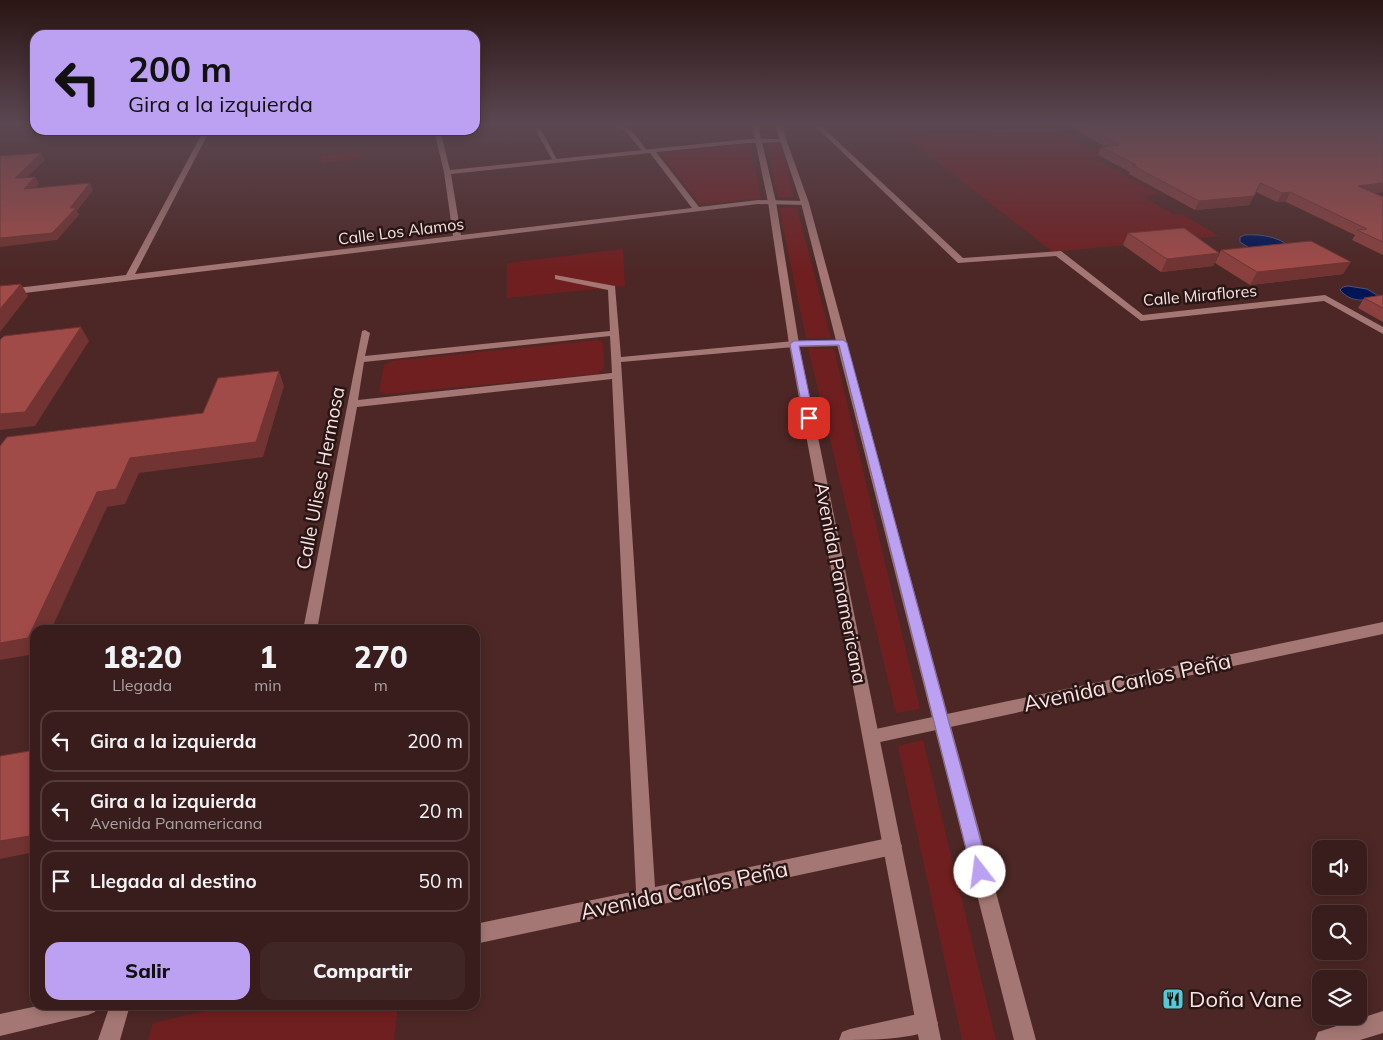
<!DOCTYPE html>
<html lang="es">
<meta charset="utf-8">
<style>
:root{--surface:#391d1c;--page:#402625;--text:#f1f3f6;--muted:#aba2a3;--line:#533b3b;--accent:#bca0f2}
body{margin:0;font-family:Mulish,sans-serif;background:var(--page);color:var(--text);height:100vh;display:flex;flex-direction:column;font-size:19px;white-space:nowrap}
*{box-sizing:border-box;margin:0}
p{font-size:16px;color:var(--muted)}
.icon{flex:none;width:28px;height:28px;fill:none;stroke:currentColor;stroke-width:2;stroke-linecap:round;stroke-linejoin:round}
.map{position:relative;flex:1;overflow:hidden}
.sheet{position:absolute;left:30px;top:625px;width:450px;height:385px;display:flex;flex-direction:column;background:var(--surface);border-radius:15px;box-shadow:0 2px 12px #0003,0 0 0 1px var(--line)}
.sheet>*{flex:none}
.hud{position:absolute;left:30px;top:30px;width:450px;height:105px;border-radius:15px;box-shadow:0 2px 12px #0003,0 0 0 1px var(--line);background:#bca0f2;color:#111;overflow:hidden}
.fabs{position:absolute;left:1312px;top:840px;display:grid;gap:10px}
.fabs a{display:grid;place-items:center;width:55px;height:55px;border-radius:10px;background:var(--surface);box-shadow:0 2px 12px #0003,0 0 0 1px var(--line);font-size:25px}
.pin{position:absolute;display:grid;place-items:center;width:42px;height:42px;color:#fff;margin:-21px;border-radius:10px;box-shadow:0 2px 8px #0006}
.me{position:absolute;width:55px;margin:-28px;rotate:345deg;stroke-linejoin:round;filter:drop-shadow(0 0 4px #0008)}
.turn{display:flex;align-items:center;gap:18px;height:105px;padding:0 15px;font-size:22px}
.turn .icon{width:65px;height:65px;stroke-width:2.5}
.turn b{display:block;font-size:35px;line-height:42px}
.eta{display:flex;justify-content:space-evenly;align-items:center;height:85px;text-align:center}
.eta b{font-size:30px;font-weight:800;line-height:35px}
.action{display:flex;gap:10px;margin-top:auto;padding:10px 15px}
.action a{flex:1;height:58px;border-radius:15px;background:var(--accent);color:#111;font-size:20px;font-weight:800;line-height:58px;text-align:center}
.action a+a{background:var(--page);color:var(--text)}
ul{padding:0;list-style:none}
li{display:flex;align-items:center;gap:15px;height:62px;margin:0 10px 8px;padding:0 5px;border:2px solid var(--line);border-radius:15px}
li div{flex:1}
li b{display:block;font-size:19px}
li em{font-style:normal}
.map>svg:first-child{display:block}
.green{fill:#701f20}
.water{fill:#021655;stroke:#4c537e}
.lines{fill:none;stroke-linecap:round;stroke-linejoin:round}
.lane{fill:#a47774;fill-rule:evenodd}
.street{fill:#a47774;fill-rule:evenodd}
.secondary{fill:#a47774;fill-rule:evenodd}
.wall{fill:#8a403e}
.shaded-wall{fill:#713432}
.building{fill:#a14b48;stroke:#713432}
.route{fill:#bca0f2;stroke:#7a689d}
.labels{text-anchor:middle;stroke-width:5;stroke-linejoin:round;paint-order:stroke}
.far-street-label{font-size:16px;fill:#fae0de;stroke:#271615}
.street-label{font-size:19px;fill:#fae0de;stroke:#271615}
.near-street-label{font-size:22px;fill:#fae0de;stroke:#271615}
.near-poi-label{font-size:22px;fill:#fae0de;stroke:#271615;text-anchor:start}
</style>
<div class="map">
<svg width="1383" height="1040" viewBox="0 0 1383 1040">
<rect width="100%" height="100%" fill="#4c2725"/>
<g class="green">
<polygon points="1050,126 1103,155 1093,157 1159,194 1142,196 1174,215 1182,214 1219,236 1053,252 905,137"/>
<polygon points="750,144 761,198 701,205 660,153"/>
<polygon points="767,144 781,144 794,197 778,197"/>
<polygon points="361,152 360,159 321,163 322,156"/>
<polygon points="779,208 797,208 831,338 806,338"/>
<polygon points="623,249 625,286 507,298 507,263"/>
<polygon points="597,340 603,343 604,368 598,374 386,394 379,391 384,365 393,361"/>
<polygon points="808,348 834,349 920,709 896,713"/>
<polygon points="923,740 996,1040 962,1040 898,746"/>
<polygon points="232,1005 398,1005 394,1040 148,1040 153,1023"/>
</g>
<g class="water">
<path d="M1245,235C1259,234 1277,236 1289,246L1251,249L1240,242V237Z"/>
<path d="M1348,286L1367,289L1380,297C1365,301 1351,303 1340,290L1343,287Z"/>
</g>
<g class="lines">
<g class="lane">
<path d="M618,125C631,125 639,141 647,150V152H643L626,132L618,127Z"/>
<polygon points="539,129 542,131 558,162 553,161 536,131"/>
</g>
<g class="street">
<polygon points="814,125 820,125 963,258 1061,251 1143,315 1325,295 1383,327 1383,334 1324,301 1141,321 1056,256 958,263"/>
<path d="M204,130H210L135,274L453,236L444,172L434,130H440L450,170L748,139H784L786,142L748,143L656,152L699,207L758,200L805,201L809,203L805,205L758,204L0,296V290L126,275ZM650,153L692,208L461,235L451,174Z"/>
<path d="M555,275L615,286L621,357L794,341L843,340L848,343L843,346L794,347L621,362L655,887L893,837L899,840L902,846L899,852L893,855L475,944V924L636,891L612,379L357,407L317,630H303L362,331L365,330L370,333L365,356L610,331L608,290L555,279ZM610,336L612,373L358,400L364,362Z"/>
<polygon points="1383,622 1383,634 871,744 865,742 863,737 865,732 871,730"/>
<polygon points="42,1005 98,1005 95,1012 88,1015 0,1036 0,1014"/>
<polygon points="110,1005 130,1005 120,1040 98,1040"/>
<polygon points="1383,1011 1383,1033 1360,1040 1315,1040 1318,1032"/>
<path d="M927,1012L934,1016L938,1023L934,1030C904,1040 871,1040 839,1040L842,1032L850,1029Z"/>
</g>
<g class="secondary">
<polygon points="752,125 758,125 776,202 799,344 941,1040 919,1040 789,344 768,202"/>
<polygon points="775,125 781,125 809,203 1036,1040 1014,1040 801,203"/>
</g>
</g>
<g class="wall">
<polygon points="1068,125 1383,125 1383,192 1374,193 1383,197 1383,255 1352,240 1355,235 1286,202 1277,202 1256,192 1249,205 1195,210 1129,174 1130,172 1098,155 1101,147 1104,146"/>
<polygon points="1128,233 1219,253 1213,266 1161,272 1123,245"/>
<polygon points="1221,250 1343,274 1250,285 1215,263"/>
<polygon points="1383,295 1383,322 1358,308 1364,298"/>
</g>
<g class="shaded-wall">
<polygon points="41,153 45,160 19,185 15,178"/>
<polygon points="35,177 39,184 28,196 24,189"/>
<polygon points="90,183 93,190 77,211 79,215 57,240 0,247 0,238 70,208"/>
<polygon points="1260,183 1249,205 1195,210 1199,201"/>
<polygon points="1383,183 1383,192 1353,195 1358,186"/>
<polygon points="1290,192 1286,202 1277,202 1282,193"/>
<polygon points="1219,253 1213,266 1161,272 1167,259"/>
<polygon points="1351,262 1343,274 1250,285 1257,272"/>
<polygon points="21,284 28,296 0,332 0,309"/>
<polygon points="81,327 89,341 35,426 0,430 0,414"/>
<polygon points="279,371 284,386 263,457 139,473 125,504 107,507 51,630 35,630 35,654 0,660 0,643 97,492 130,458"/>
<polygon points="35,835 35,852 0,859 0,841"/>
</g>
<g class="building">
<polygon points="1083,125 1383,125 1383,183 1358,186 1383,197 1383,242 1357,230 1367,229 1290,192 1282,193 1260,183 1254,196 1199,201 1132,165 1136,165 1101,147 1119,145"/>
<polygon points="41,153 15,178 35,177 24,189 90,183 70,208 76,208 52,233 0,238 0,156"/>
<polygon points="1184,228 1219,253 1167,259 1128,233"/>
<polygon points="1311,241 1351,262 1257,272 1221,250"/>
<polygon points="21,284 0,309 0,286"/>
<polygon points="1383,295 1383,308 1364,298"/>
<polygon points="81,327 25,412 0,414 0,340 4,336"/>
<polygon points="279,371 256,442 130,458 116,489 97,492 28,638 0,643 0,446 7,437 203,413 218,378"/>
<polygon points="35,750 35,835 0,841 0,756"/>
</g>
<linearGradient id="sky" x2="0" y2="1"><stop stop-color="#2a1514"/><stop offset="0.46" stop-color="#5b4751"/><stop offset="1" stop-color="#5b4751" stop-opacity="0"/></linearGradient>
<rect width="1383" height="270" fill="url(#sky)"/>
<polygon class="route" points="843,340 847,343 989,872 986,878 980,880 974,878 972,872 839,345 799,346 814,418 809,421 804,418 790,344 794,341"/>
<defs>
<g id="restaurant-square" transform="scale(1.125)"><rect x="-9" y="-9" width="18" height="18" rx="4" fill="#52cbd6" stroke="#271615"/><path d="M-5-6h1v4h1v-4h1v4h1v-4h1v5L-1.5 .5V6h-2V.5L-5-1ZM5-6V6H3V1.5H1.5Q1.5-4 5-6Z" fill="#111"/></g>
</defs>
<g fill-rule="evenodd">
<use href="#restaurant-square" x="1173" y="999"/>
</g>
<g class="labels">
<g class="far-street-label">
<text transform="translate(401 231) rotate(-7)" y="6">Calle Los Alamos</text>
<text transform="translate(1200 295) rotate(-5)" y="6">Calle Miraflores</text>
</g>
<g class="street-label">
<text transform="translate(320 478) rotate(-79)" y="7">Calle Ulises Hermosa</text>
<text transform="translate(841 583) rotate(79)" y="7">Avenida Panamericana</text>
</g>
<g class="near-street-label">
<text transform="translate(1127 682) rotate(-12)" y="8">Avenida Carlos Peña</text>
<text transform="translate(684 890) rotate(-12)" y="8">Avenida Carlos Peña</text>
</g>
<g class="near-poi-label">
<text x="1189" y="1007">Doña Vane</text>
</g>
</g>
</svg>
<div class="fabs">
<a><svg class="icon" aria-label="sound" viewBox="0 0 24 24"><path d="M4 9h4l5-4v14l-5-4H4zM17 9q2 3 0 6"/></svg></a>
<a><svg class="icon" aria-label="search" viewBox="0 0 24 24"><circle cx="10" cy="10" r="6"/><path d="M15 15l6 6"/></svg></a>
<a><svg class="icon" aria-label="layers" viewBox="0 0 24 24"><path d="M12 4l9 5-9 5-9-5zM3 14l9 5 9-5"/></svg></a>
</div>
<div class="pin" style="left:809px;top:418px;background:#d93025"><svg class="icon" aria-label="arrive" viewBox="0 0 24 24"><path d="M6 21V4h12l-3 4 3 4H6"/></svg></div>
<svg class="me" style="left:980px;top:872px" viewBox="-20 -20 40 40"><circle r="19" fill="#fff"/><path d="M0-13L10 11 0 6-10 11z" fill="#bca0f2"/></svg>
<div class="hud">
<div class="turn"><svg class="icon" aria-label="left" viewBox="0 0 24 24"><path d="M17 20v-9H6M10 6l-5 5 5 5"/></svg><div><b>200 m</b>Gira a la izquierda</div></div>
</div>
<section class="sheet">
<div class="eta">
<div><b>18:20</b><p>Llegada</p></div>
<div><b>1</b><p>min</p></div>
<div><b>270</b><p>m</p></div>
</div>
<ul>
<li><svg class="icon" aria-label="left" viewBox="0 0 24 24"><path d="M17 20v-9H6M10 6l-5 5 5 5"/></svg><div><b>Gira a la izquierda</b></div><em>200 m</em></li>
<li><svg class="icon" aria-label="left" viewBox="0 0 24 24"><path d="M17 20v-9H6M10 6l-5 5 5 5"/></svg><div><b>Gira a la izquierda</b><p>Avenida Panamericana</p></div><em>20 m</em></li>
<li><svg class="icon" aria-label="arrive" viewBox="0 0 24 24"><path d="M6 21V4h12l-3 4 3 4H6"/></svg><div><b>Llegada al destino</b></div><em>50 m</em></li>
</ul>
<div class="action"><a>Salir</a><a>Compartir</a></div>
</section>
</div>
